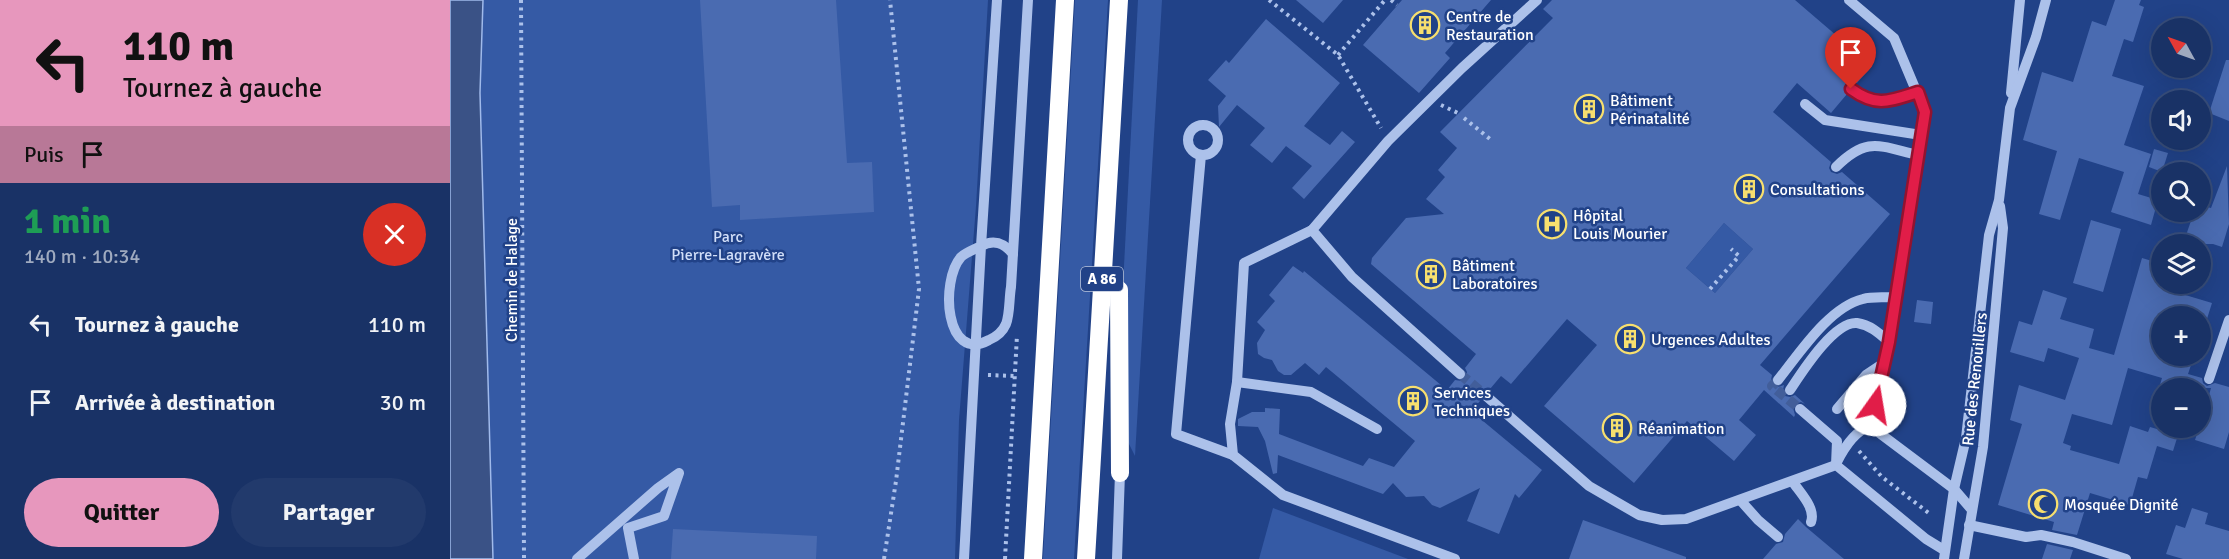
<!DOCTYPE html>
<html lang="fr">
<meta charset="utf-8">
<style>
:root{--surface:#193266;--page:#223a6c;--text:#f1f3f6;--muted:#9faabf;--line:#374d7a;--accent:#e797bd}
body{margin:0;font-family:Signika,sans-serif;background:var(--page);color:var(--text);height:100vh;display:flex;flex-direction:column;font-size:22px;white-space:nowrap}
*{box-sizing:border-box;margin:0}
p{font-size:20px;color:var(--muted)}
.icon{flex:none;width:33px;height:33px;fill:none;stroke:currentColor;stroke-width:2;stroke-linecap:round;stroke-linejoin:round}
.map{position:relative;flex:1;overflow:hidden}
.sheet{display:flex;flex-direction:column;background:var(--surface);width:450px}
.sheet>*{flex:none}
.top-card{background:#e797bd;color:#111;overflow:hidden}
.needle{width:39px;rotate:310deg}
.buttons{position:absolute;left:1701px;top:18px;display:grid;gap:12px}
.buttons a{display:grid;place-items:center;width:60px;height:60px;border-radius:50%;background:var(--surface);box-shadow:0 6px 24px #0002,0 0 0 2px var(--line);font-size:30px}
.pin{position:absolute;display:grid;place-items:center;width:51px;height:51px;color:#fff;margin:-62px -26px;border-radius:50% 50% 50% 0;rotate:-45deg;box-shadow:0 0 6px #0007}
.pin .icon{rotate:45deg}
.me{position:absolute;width:66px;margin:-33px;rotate:13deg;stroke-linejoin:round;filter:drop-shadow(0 0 4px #0008)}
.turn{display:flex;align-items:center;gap:21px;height:126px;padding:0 24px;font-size:27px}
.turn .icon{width:78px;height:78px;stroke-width:2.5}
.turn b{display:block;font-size:42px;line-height:51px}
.then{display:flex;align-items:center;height:57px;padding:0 24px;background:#0003;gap:12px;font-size:22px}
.round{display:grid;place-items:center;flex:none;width:63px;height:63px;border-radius:32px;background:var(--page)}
.headline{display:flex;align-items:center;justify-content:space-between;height:102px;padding:0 24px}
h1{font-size:36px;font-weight:800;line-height:45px;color:#1e9e55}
.cta{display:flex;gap:12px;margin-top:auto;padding:12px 24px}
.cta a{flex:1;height:69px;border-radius:36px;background:var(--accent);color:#111;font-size:24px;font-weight:800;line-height:69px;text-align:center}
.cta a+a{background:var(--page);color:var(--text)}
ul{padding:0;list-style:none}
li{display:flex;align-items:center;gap:18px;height:78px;padding:0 24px}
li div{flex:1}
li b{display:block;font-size:22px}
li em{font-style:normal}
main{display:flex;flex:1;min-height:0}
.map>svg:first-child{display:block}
.green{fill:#355aa5}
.water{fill:#3a5286;stroke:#a0baeb;stroke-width:1.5}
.building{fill:#4a6bb1;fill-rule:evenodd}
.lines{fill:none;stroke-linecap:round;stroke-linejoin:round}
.minor-tunnel{stroke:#425e9a;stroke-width:10;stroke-dasharray:10 5;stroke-linecap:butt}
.path{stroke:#acc1ea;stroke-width:4;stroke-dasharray:3 4.5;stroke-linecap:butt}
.minor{stroke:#acc1ea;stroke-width:10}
.highway{stroke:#fff;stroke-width:18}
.route-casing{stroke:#92132f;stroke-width:15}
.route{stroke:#e11d48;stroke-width:10}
.labels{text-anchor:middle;stroke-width:5;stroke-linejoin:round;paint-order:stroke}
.shield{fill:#214288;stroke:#bcc6db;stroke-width:1.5}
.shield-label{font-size:15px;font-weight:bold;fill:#fff}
.poi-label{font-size:16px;fill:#fff;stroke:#214288;text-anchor:start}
.park-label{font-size:16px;fill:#d1def8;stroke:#214288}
.street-label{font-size:16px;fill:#fff;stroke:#214288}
</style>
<main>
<section class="sheet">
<div class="top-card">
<div class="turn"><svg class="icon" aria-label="left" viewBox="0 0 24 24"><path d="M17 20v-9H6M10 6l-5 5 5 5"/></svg><div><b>110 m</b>Tournez à gauche</div></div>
<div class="then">Puis<svg class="icon" aria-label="arrive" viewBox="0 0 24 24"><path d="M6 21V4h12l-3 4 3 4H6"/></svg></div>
</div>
<div class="headline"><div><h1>1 min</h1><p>140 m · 10:34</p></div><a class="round" style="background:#d93025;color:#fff"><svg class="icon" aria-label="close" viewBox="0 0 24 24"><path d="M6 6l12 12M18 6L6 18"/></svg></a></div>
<ul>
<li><svg class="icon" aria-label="left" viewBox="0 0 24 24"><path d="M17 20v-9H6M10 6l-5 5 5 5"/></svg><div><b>Tournez à gauche</b></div><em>110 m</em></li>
<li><svg class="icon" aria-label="arrive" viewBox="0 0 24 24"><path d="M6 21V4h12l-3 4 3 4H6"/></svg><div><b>Arrivée à destination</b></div><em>30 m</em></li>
</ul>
<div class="cta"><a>Quitter</a><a>Partager</a></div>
</section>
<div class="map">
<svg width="1779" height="559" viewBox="0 0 1779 559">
<rect width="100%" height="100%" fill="#214288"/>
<g class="green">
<polygon points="33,0 538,0 526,206 509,420 505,559 43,559 30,93"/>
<polygon points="625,0 658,0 624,559 593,559"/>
<polygon points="688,0 712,0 685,456 674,434 673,333 674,266"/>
<polygon points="1274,223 1303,249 1265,293 1236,268"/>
<polygon points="823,508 958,559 809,559"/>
</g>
<polygon class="water" points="0,0 33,0 30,93 43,559 0,559"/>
<g class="building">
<polygon points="250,0 386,0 397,163 422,162 424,212 290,220 290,205 262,207"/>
<polygon points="846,0 893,0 873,23"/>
<polygon points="952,0 1041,0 995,53 1000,58 969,93 913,45"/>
<path d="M1102,0H1345L1422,66L1407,83L1402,82L1396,84L1395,89L1397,94L1381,113L1347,83L1323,112L1381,162L1379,168L1381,172L1387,174L1392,172L1440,214L1310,365L1322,375L1321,380L1323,386L1328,387L1334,385L1333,390L1335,396L1340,397L1345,395L1355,404L1351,402L1345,404L1343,408L1345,415L1344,417L1314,390L1289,420L1306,435L1284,461L1237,421L1184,483L1094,406L1147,345L1117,319L1061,384L1051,376L1040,389L1036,388L1030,390L1028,394L1030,401L1021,411L1092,470L1069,498L1065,494L1049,534L1017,521L1030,488L990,508L982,505L974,496L956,497L943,483L933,494L828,455L827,473L823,474L815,441L808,427L788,426V419L802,412H815V408L830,409L829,434L913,466L919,458L944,467L965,441L876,367L869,375L855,363L841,375H834L828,371L822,360L814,358L808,354L807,343L815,330L807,322L825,301L819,295L843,266L853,273L854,271L997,390L1005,380L1012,381L1016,379L1017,372L1015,368L1026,354L921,264L922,258L956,218L994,214L976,199L995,177L988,170L1007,148L990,132L1103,18L1093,9ZM1274,223L1303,249L1265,293L1236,268Z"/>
<polygon points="1665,0 1691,0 1689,5 1694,7 1683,42 1674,39 1662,76 1694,86 1674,145 1701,154 1688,194 1708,200 1701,225 1661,212 1674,172 1629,158 1610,220 1589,214 1607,151 1573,140 1592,72 1623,82 1642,21 1656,26"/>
<polygon points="816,19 890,83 854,126 880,145 892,131 905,142 854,199 842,188 862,166 836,146 822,163 800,145 815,128 787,105 769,127 768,106 776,96 758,80 776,60 779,63"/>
<polygon points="1776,60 1779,60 1779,121 1759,113"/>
<polygon points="1704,149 1718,153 1712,172 1699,167"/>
<polygon points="1777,166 1779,224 1772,247 1763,244 1733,244 1744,212 1750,212 1750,205 1761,208"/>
<polygon points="1641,220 1671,229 1653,292 1623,283"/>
<polygon points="1692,258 1712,264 1712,284 1724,284 1722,291 1762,303 1756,322 1750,320 1750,316 1739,316 1722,311 1720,316 1712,316 1712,356 1744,356 1738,374 1752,378 1753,383 1757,386 1765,383 1779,387 1779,432 1774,449 1745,440 1749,428 1750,428 1761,388 1709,388 1712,378 1678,368 1662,425 1622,414 1613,443 1621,446 1620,450 1669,464 1680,426 1698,432 1700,427 1728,435 1723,451 1707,446 1697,479 1688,477 1680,505 1640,493 1627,535 1602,530 1604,522 1548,505 1572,424 1560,420 1569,385 1615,400 1629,358 1598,348 1594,362 1560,352 1569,321 1582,325 1593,290 1617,298 1610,319 1644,329 1639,348 1664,355"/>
<polygon points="1467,300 1483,302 1481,324 1464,322"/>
<polygon points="1742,508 1758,513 1755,524 1779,531 1779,559 1733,559 1716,554 1726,525 1735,528"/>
<polygon points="1348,519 1356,527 1394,559 1313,559 1326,544 1333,542 1335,534"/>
<polygon points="1133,520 1236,557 1236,559 1119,559"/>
<polygon points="223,529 367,536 366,559 221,559"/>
<polygon points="1597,544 1623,550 1620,559 1592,559"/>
</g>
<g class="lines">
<g class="minor-tunnel">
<polyline points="1010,374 1035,395"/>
<polyline points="1328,380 1322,386 1350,409"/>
</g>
<g class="path">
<polyline points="71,0 74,559"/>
<polyline points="819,0 888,55 931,128"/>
<polyline points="941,0 947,5"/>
<polyline points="888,55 935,0"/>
<polyline points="991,105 1010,114"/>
<polyline points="1014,118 1040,139"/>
<polyline points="1260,289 1289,256 1281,249"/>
<polyline points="538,375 564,376"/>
<polyline points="1409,451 1432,477 1480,514"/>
<polyline points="434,559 446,481 469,289 440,0"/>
<polyline points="555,559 567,335"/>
</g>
<g class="minor">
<path d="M547,0L531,246C525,249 515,253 511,257C490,281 495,364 539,340C546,337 553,331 556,324C560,314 559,298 561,287L578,0"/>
<polyline points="1399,0 1444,38 1475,112 1439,342 1420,426"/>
<path d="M1402,89C1426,108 1441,101 1468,92"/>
<polyline points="1561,93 1570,0"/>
<polyline points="1355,104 1375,120 1471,135"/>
<circle cx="753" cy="140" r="15"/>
<polyline points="751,155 726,434 783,455"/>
<path d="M1386,167C1417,136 1429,146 1468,155"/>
<polyline points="862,230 794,263 787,382 780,424 783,455 833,495 1005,559"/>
<polyline points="1010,374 902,277 862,230 938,141 1012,68 1087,0"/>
<polyline points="1759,379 1779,320"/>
<path d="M1328,380C1349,354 1379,307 1413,299C1423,296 1436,298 1446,297"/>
<polyline points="787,382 861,392 927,429"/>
<path d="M1340,390C1352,372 1384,321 1407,323C1421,325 1430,334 1439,342"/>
<polyline points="1035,395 1139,486 1189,515 1212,520 1236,519 1386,465 1476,539 1494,550"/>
<polyline points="1350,409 1387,441 1386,465"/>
<polyline points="1387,409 1416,375 1434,363"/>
<polyline points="1420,426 1504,489 1522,510"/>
<path d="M1387,462C1394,448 1405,431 1420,426"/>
<path d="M1343,482C1350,493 1366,508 1361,522"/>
<polyline points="1291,501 1308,520 1328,537"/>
<polyline points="1519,525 1576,537 1591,535 1623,542 1676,559"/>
<polyline points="127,559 208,488 229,473 214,516 178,528 184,559"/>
<path d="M514,559L531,246C544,239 554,243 563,254"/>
<polyline points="667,559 670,473"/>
<polyline points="1494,559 1504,489 1516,438 1539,235 1549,200 1560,108 1586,37 1596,0"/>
<polyline points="1514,559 1533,447 1553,228 1550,206"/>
</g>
<g class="highway">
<polyline points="652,276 669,290 670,473"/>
<polyline points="583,559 615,0"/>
<polyline points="636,559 669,0"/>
</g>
</g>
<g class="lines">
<g class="route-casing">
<path id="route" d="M1401,89C1427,108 1440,101 1468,92L1475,112L1439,342L1425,405"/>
</g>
<use href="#route" class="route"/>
</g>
<defs>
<g id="building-ring" transform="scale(1.5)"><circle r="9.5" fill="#214288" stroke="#f7df6e" stroke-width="1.5"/><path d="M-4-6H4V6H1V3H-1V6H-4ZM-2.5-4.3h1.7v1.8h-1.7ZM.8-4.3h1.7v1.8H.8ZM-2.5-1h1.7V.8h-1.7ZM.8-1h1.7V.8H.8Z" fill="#f7df6e"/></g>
<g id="hospital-ring" transform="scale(1.5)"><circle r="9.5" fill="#214288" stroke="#f7df6e" stroke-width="1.5"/><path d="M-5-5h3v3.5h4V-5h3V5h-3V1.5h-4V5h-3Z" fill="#f7df6e"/></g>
<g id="mosque-ring" transform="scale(1.5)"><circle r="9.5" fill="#214288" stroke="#f7df6e" stroke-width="1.5"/><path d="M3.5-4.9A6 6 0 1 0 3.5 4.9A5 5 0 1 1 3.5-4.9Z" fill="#f7df6e"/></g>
</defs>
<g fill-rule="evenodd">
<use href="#building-ring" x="975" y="25"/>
<use href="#building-ring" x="1139" y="109"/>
<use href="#building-ring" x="1299" y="189"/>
<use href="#hospital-ring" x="1102" y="224"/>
<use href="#building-ring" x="981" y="274"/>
<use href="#building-ring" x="1180" y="339"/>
<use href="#building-ring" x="963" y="401"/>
<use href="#building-ring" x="1167" y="428"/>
<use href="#mosque-ring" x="1593" y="504"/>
</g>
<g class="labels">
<rect class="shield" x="631" y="267" width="42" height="24" rx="4.5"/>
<g class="shield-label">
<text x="652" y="284">A 86</text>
</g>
<g class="poi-label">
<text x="996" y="22">Centre de<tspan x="996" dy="18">Restauration</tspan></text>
<text x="1160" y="106">Bâtiment<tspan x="1160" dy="18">Périnatalité</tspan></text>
<text x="1320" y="195">Consultations</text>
<text x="1123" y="221">Hôpital<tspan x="1123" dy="18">Louis Mourier</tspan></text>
<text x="1002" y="271">Bâtiment<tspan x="1002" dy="18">Laboratoires</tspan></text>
<text x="1201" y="345">Urgences Adultes</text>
<text x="984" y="398">Services<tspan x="984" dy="18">Techniques</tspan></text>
<text x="1188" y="434">Réanimation</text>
<text x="1614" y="510">Mosquée Dignité</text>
</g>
<g class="park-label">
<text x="278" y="242">Parc<tspan x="278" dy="18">Pierre-Lagravère</tspan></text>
</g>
<g class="street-label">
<text transform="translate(61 280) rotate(-90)" y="6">Chemin de Halage</text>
<text transform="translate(1524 379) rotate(-84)" y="6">Rue des Renouillers</text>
</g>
</g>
</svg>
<div class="buttons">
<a><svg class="needle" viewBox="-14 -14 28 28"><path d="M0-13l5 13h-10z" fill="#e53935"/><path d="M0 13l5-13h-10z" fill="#9faabf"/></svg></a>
<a><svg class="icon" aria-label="sound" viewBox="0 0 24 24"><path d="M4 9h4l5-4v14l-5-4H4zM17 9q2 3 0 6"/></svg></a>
<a><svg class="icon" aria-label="search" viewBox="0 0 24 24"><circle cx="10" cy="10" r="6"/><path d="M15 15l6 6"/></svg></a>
<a><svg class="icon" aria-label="layers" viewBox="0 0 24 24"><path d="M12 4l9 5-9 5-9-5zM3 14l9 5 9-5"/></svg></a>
<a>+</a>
<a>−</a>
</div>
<div class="pin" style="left:1401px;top:89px;background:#d93025"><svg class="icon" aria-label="arrive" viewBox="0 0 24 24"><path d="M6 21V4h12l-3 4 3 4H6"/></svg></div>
<svg class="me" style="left:1425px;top:405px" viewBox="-20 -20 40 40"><circle r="19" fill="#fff"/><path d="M0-13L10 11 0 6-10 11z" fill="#e11d48"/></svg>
</div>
</main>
